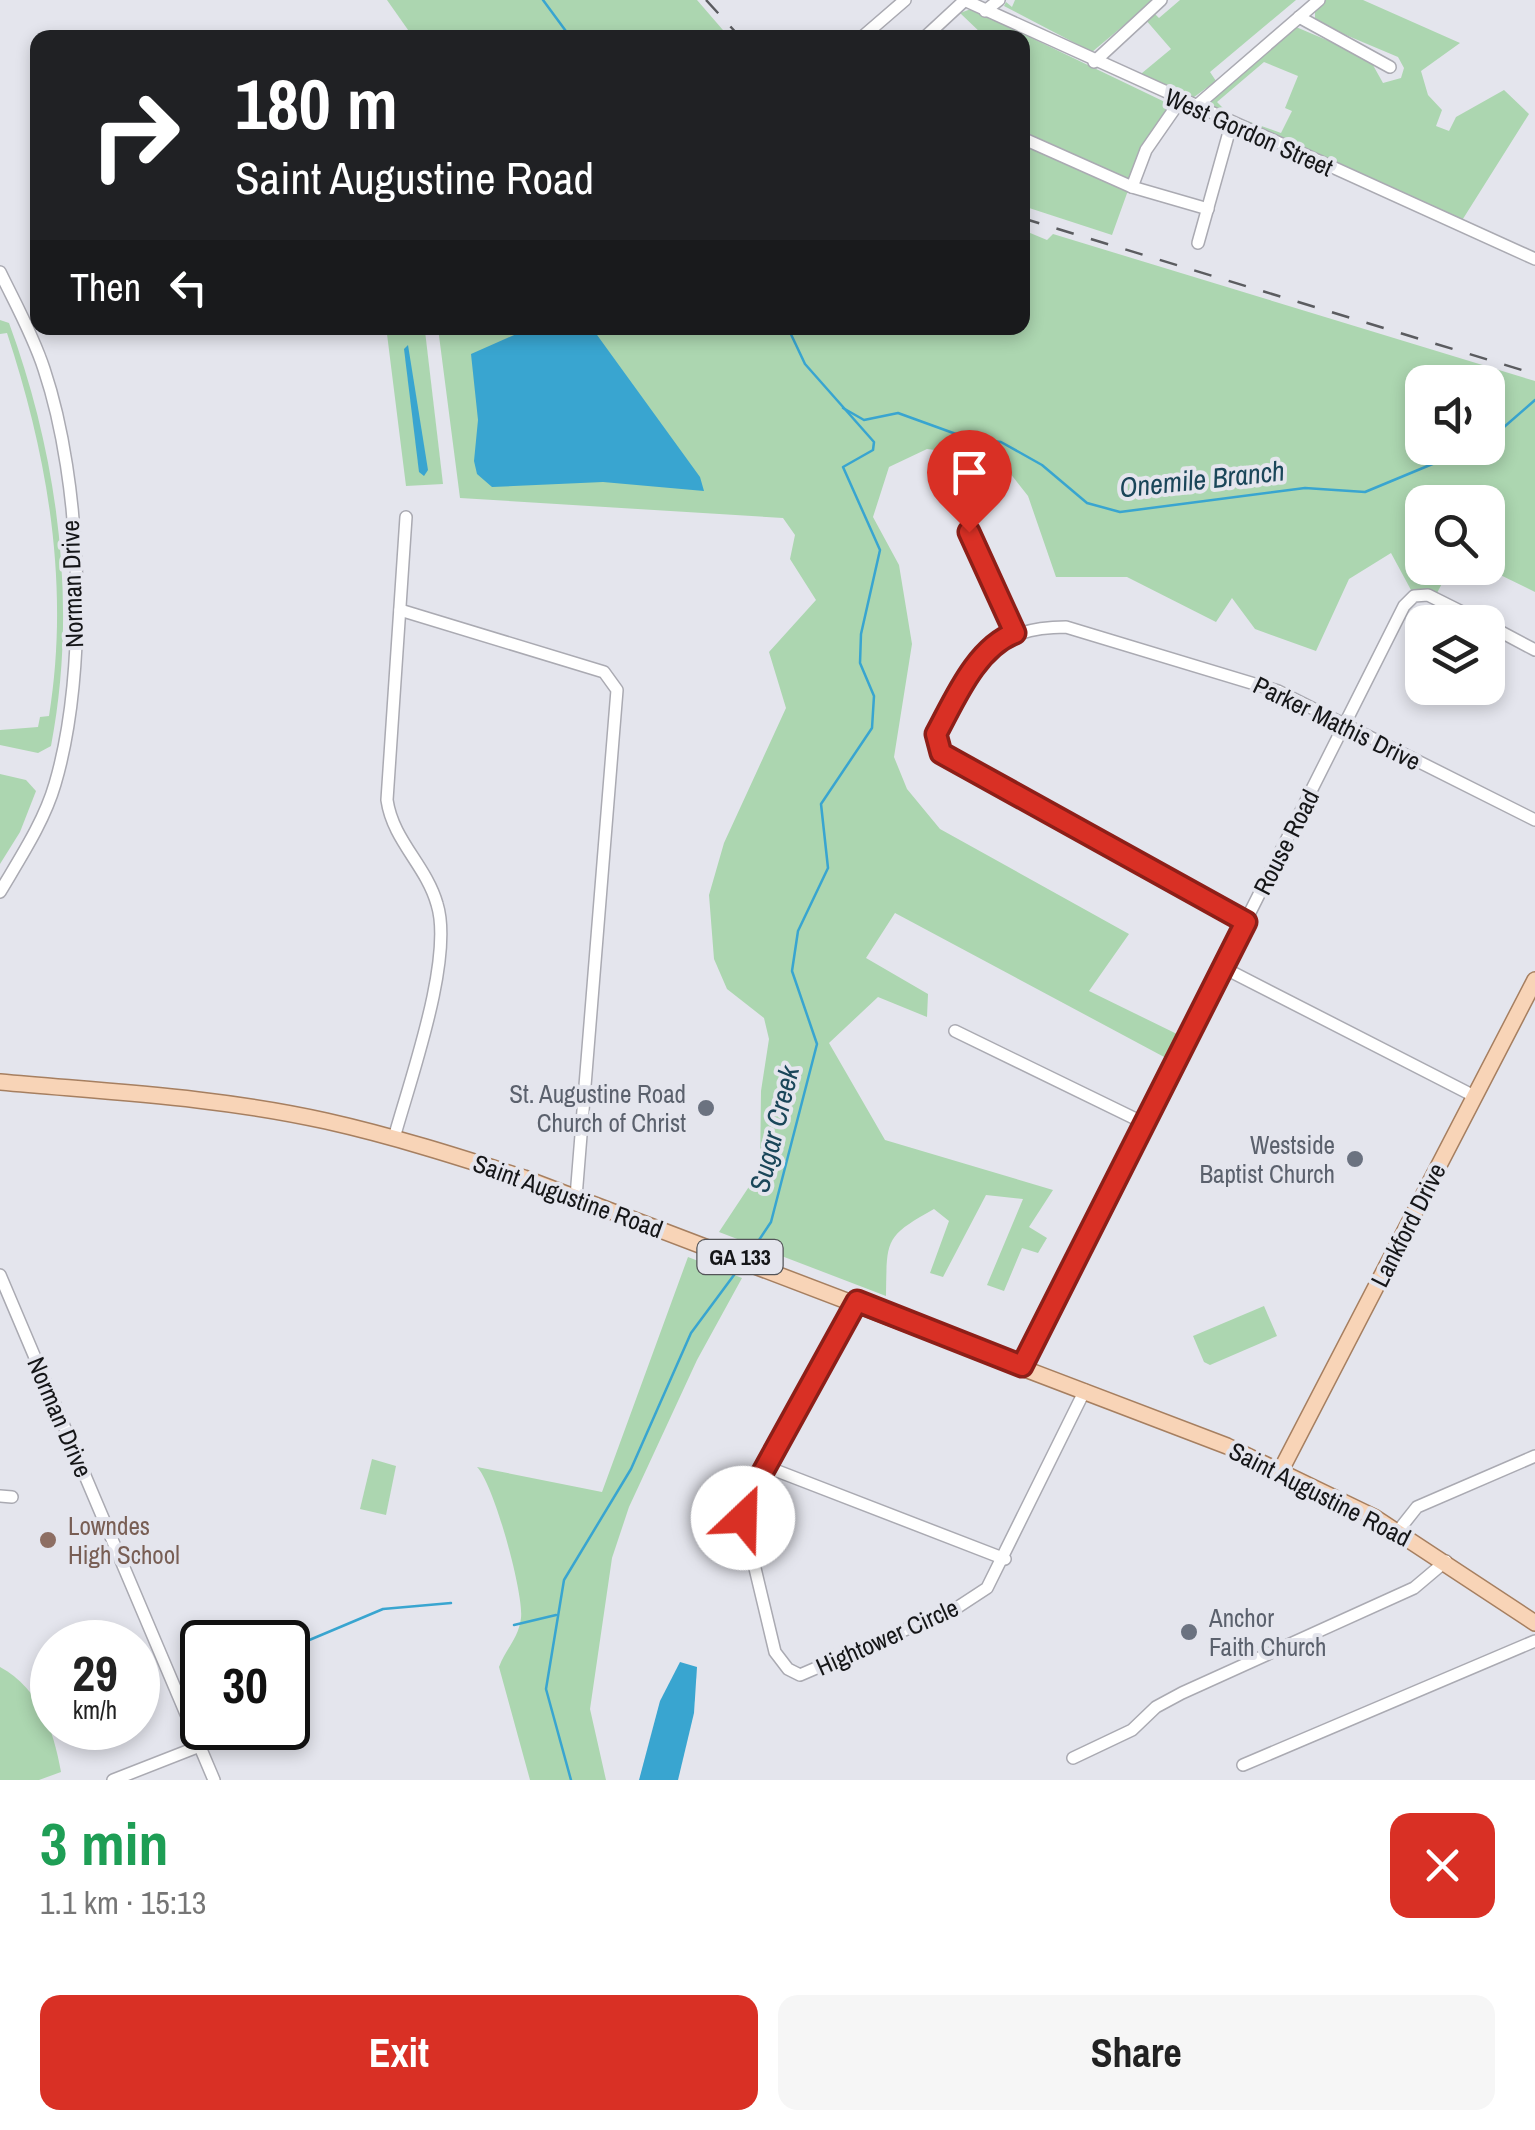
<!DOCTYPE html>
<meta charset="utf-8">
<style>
:root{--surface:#fff;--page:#f6f6f6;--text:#222;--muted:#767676;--accent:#d93025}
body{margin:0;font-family:"Archivo Narrow",sans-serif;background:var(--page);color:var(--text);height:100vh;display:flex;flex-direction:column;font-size:38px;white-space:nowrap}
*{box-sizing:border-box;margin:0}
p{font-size:32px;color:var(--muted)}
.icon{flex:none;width:55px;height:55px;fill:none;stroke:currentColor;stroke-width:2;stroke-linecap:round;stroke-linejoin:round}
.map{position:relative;height:1780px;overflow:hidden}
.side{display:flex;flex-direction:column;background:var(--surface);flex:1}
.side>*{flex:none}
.banner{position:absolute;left:30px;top:30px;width:1000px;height:305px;border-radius:20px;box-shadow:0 5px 15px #0003;background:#202124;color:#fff;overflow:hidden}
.controls{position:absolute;left:1405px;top:365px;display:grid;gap:20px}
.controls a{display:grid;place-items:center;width:100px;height:100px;border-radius:20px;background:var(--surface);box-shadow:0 5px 15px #0003;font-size:50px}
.speed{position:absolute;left:30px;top:1620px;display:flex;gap:20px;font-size:50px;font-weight:700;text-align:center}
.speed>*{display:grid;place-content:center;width:130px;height:130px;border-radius:50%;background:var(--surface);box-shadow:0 5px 15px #0003;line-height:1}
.speed small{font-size:25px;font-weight:400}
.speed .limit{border:5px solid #111;border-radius:15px;background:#fff;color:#111}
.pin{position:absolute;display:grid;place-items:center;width:85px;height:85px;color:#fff;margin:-102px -42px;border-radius:50% 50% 50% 0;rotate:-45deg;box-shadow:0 0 10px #0007}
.pin .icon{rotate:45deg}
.me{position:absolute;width:110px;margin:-55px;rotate:24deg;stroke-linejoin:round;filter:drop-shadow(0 0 8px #0008)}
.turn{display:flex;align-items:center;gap:35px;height:210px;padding:0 40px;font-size:45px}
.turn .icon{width:130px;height:130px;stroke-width:2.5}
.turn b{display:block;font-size:70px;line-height:85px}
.then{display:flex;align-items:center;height:95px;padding:0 40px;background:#0003;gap:20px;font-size:38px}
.round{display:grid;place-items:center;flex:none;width:105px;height:105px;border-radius:20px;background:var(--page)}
.overview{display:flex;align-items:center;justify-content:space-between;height:170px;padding:0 40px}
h1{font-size:60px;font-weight:800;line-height:75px;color:#1e9e55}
.button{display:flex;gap:20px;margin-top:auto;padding:20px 40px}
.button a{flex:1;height:115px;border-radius:20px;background:var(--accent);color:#fff;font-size:40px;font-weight:800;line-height:115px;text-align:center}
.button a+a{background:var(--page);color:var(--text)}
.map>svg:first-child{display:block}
.green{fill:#acd6b0;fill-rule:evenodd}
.water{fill:#39a5d0}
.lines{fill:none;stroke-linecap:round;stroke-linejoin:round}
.stream{stroke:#39a5d0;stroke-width:2.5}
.minor-casing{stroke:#aaaab2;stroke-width:14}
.major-casing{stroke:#a67f60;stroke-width:18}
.minor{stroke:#fff;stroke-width:11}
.major{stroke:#f8d4b7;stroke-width:15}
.rail{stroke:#5b5c60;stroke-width:2.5;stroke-dasharray:18 18;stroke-linecap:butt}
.route-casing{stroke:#8d1f18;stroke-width:25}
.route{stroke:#d93025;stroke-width:18}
.worship-dot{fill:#6b7280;stroke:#e4e5ed;stroke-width:4}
.education-dot{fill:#8d6e63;stroke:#e4e5ed;stroke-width:4}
.labels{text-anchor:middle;stroke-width:8;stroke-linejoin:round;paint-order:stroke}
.shield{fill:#e4e5ed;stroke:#535458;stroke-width:2.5}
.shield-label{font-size:22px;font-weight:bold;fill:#151618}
.street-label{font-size:25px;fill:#151618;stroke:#e4e5ed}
.worship-label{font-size:25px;fill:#5b616d;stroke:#e4e5ed;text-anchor:end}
.education-label{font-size:25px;fill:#785e54;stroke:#e4e5ed;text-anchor:start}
.water-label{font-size:28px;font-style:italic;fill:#1a4659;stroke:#e4e5ed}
</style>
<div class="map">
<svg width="1535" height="1780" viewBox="0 0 1535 1780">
<rect width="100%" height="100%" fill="#e4e5ed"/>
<g class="green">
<polygon points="387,0 697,0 729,37 413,37"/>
<polygon points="1015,0 1154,0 1092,52 1004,6 1006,2 1012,7"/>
<polygon points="1180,0 1296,0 1210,72 1216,81 1190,100 1136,78 1171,49 1145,19 1153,12 1159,18"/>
<polygon points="1326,0 1363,0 1460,43 1421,71 1428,95 1442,110 1436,126 1449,131 1456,117 1504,90 1529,114 1461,222 1236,117 1281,133 1292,111 1285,108 1298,76 1264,62 1217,102 1227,112 1225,115 1205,107 1208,98 1296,27 1369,58 1383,83 1401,78 1404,68 1398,57 1315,22 1315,9"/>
<polygon points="971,9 1167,103 1169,112 1139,160 1112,235 1023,206 1022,38 980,37 982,34 960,13"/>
<path d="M1023,230L1047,240L1053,234L1535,381V592L1486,568L1488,502H1422V568H1450L1436,595L1411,590L1391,553L1349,579L1316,651L1255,629L1232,598L1216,622L1127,577H1056L1028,496L998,458L927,449L889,467L873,517L899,565L912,644L894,757L907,789L940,829L1129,934L1089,991L1179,1035L1166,1058L895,913L866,958L928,994L927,1017L878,997L829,1043L885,1140L1053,1190L1029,1227L1047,1238L1038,1253L1022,1248L1004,1291L987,1285L1023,1199L986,1195L943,1277L930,1273L949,1221L934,1209C884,1237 887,1239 886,1296L719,1232L760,1170L761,1091L769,1039L764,1018L727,989L714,959L709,895L724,843L786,708L769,652L816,600L790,559L795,535L783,518L460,498L438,328H1022ZM1422,382H1488V448H1422Z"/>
<path d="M0,320L9,323C58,456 78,606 51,746L38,753L0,745V730L38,727L40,717L49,716C70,586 48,457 7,333L0,334Z"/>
<polygon points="425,331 443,484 406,486 387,334"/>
<polygon points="0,774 26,780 36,791 20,832 0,864"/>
<path d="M688,1257L742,1278L697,1360L629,1507L612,1558L590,1709L606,1780H530L499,1667C506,1648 518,1640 521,1618C524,1594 494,1484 477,1467L602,1492Z"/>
<polygon points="1264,1306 1277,1336 1210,1365 1204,1362 1193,1336"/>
<polygon points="372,1459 396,1466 386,1515 360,1509"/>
<path d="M0,1667C40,1689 53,1729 61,1772L39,1780H0Z"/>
</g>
<g class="water">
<polygon points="530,328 592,328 700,477 704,491 603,482 492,487 477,474 474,461 478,420 471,354"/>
<polygon points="408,345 428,470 424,476 419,472 404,349"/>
<polygon points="680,1662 697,1667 694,1713 678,1780 639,1780 660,1701"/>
</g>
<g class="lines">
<g class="stream">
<polyline points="543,0 571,38"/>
<polyline points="843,408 864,420 898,413 967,438 1001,442 1042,465 1087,503 1120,512 1305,488 1365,492 1471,448"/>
<polyline points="1488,441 1535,400"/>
<polyline points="757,1243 771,1222 817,1044 792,971 798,931 828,868 821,804 872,728 874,696 860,663 861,634 880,550 843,467 873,450 874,442 805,364 788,328"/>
<polyline points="514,1625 556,1615"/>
<polyline points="288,1649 383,1609 451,1603"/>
<polyline points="197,1671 202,1669"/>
<polyline points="571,1780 546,1689 564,1580 631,1469 691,1333 734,1275"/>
</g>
<g class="minor-casing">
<g id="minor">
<polyline points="964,0 1535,259"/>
<polyline points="985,11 999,0"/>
<polyline points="1299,17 1390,67"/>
<polyline points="861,38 905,0"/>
<polyline points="924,38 965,0"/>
<polyline points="1094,62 1161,0"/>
<polyline points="1194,108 1319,0"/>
<polyline points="1022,138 1132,187 1208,209"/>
<polyline points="1132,187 1146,150 1180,101"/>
<polyline points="1198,243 1231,125"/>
<path d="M0,272C15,303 33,335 44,369C82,482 89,669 55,784C44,822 20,858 0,892"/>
<polyline points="969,532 1015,633"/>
<polyline points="400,610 604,672 617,690 576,1197"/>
<polyline points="1488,625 1535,650"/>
<path d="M1246,922L941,753L936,735C970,670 986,627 1066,627L1278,691L1535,820"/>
<polyline points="1222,967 1474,1096"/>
<polyline points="955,1031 1144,1123"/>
<path d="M394,1138C410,1080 454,958 437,904C426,865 393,841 387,800L406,517"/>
<polyline points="0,1275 214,1780"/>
<polyline points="857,1301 754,1488 743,1518 775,1652 788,1669 800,1675 958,1607 987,1588 1085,1390"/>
<polyline points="1022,1366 1404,606 1414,596 1428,595 1482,622"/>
<polyline points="767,1467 1005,1559"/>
<polyline points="0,1496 12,1497"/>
<polyline points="1398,1531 1417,1507 1535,1456"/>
<polyline points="1073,1758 1132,1730 1156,1707 1182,1693 1414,1588 1446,1561"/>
<polyline points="1243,1765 1535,1641"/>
<polyline points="113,1780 200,1746"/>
</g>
</g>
<g class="major-casing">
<g id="major">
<path d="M0,1082C109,1092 219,1097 326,1121C393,1136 459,1157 524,1178L1227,1446L1374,1517L1535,1623"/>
<polyline points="1281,1470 1535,980"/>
</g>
</g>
<use href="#minor" class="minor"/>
<use href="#major" class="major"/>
<g class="rail">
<polyline points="706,0 741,38"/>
<polyline points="1022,218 1535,374"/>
</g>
</g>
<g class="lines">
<g class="route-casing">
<path id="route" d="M743,1518L754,1488L857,1301L1022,1366L1246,922L941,753L936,734C955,699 976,648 1015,633L969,532"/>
</g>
<use href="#route" class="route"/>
</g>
<g class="worship-dot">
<circle cx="706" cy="1108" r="10"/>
<circle cx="1355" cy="1159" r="10"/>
<circle cx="1189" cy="1632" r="10"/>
</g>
<circle class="education-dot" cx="48" cy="1540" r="10"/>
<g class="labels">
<rect class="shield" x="697.5" y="1240" width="85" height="34" rx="8"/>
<g class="shield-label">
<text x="740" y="1265">GA 133</text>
</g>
<g class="street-label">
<text transform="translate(1249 132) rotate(24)" y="9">West Gordon Street</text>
<text transform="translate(72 584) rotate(-92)" y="9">Norman Drive</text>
<text transform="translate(1337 723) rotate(26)" y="9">Parker Mathis Drive</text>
<text transform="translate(1286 842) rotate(-63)" y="9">Rouse Road</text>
<text transform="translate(568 1196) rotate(20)" y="9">Saint Augustine Road</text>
<text transform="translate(1408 1225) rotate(-63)" y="9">Lankford Drive</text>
<text transform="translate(60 1417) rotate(67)" y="9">Norman Drive</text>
<text transform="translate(1320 1494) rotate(27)" y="9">Saint Augustine Road</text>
<text transform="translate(887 1637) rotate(-24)" y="9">Hightower Circle</text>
</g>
<g class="worship-label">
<text x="686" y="1103">St. Augustine Road<tspan x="686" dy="29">Church of Christ</tspan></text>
<text x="1335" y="1154">Westside<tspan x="1335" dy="29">Baptist Church</tspan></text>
<text x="1209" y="1627" text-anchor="start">Anchor<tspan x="1209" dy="29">Faith Church</tspan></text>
</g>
<g class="education-label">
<text x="68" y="1535">Lowndes<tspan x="68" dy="29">High School</tspan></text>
</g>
<g class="water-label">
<text transform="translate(1202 479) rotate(-6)" y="10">Onemile Branch</text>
<text transform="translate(774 1129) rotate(-76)" y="10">Sugar Creek</text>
</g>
</g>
</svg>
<div class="controls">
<a><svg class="icon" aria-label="sound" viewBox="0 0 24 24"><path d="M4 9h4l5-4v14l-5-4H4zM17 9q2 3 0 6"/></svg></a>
<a><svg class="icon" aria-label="search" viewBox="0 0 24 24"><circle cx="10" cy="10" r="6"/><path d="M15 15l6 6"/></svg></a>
<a><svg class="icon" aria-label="layers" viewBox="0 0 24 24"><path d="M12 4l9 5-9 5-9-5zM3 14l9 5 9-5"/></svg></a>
</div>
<div class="speed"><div>29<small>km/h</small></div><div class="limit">30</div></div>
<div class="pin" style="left:969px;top:532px;background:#d93025"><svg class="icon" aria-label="arrive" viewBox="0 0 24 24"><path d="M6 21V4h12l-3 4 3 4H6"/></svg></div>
<svg class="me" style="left:743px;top:1518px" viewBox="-20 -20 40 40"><circle r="19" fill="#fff"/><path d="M0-13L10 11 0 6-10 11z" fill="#d93025"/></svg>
<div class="banner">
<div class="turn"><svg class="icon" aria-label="right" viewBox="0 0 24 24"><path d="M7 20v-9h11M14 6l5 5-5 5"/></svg><div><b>180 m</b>Saint Augustine Road</div></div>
<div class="then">Then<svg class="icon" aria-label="left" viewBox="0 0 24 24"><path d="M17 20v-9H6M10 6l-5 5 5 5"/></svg></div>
</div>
</div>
<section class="side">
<div class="overview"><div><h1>3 min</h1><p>1.1 km · 15:13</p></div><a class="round" style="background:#d93025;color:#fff"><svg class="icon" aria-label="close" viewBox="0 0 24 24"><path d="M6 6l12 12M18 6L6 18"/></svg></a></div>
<div class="button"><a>Exit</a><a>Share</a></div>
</section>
